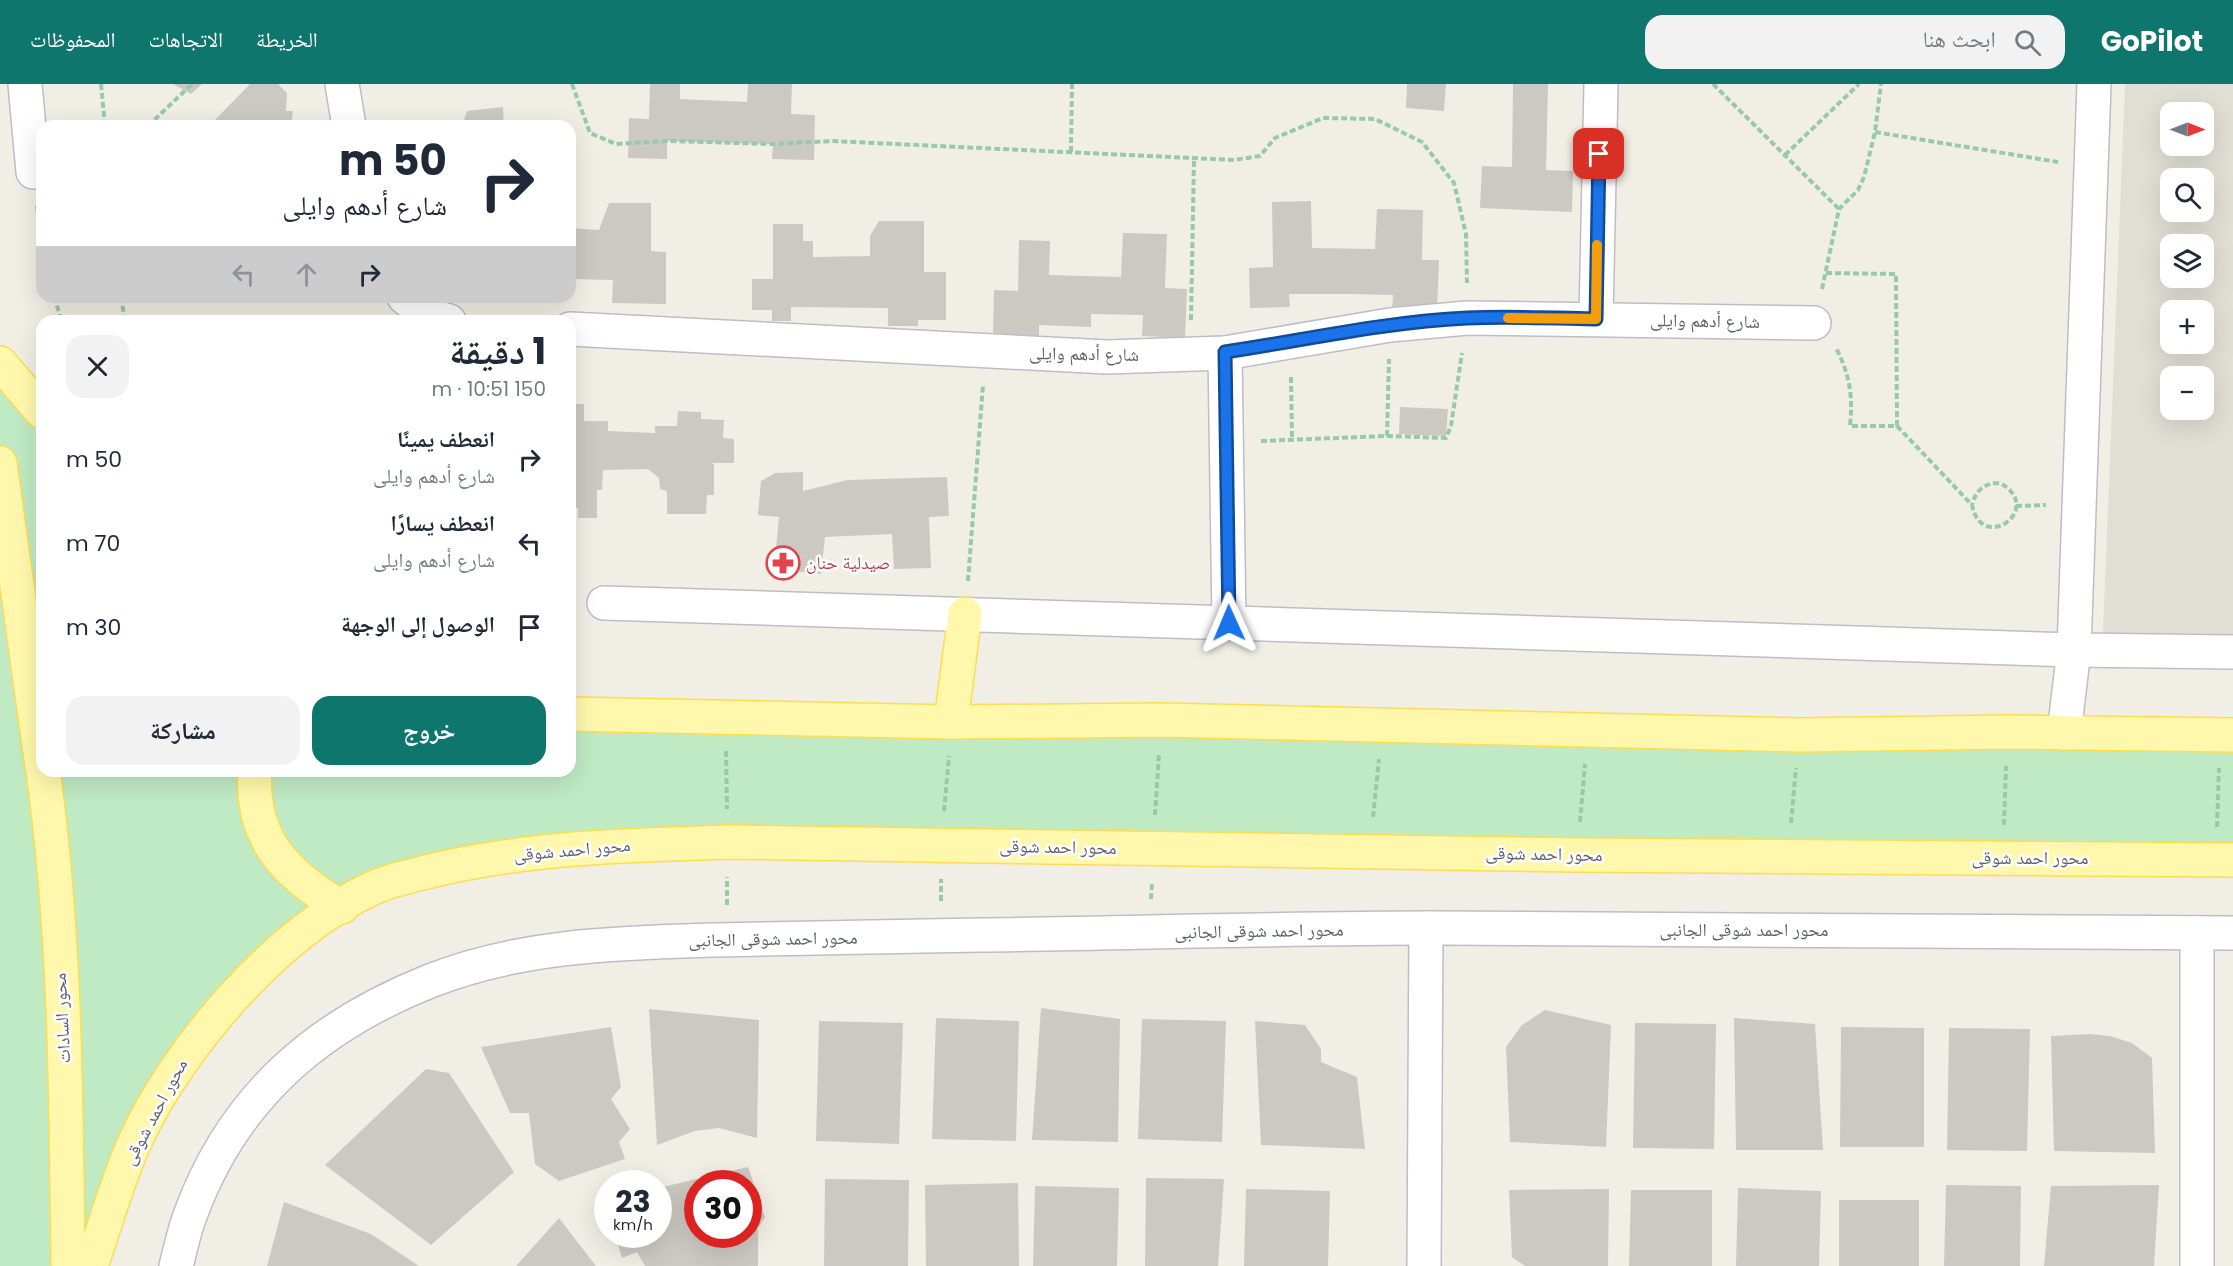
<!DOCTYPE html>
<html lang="ar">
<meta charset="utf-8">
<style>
:root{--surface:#fff;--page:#f2f2f3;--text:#1f2937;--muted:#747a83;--accent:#0f766e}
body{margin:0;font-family:Poppins,"Noto Naskh Arabic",sans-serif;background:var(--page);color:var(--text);direction:rtl;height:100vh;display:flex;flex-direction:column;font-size:22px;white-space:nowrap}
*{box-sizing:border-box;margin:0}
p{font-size:20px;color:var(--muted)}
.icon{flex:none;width:33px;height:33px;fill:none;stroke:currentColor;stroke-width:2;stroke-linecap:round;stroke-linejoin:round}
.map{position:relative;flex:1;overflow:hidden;direction:ltr}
.side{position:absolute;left:36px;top:231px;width:540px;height:462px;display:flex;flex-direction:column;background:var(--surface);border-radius:18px;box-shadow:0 6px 24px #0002;direction:rtl}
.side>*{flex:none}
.top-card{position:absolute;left:36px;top:36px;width:540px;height:183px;border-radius:18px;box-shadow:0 6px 24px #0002;direction:rtl;background:#fff;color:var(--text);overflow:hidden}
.needle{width:39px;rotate:90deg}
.controls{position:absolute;left:2160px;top:18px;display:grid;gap:12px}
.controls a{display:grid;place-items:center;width:54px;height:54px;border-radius:12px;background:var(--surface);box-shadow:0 6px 24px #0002;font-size:30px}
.speed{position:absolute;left:594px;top:1086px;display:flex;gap:12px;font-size:30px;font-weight:700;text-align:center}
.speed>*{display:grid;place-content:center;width:78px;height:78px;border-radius:50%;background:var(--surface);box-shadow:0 6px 24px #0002;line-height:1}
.speed small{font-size:15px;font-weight:400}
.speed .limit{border:9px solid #d22;background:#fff;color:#111}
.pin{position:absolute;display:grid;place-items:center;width:51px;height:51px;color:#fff;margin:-26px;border-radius:12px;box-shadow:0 3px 9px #0006}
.me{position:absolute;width:66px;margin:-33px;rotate:359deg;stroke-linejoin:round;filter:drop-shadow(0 0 4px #0008)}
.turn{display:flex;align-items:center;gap:21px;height:126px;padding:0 30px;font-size:27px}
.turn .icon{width:78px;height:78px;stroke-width:2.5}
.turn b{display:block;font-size:42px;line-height:51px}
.lanes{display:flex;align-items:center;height:57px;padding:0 30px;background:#0003;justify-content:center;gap:30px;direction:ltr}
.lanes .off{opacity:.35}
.round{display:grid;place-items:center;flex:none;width:63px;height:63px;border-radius:18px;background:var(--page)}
.summary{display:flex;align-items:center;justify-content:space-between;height:102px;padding:0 30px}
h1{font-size:36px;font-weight:700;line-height:45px}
.action{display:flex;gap:12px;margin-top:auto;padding:12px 30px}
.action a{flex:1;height:69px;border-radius:18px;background:var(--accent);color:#fff;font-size:24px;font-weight:700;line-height:69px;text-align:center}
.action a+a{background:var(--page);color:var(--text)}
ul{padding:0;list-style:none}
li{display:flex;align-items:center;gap:18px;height:84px;padding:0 30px}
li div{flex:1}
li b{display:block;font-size:22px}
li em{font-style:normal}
header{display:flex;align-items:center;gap:36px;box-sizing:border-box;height:84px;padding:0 30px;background:var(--accent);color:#fff}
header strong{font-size:28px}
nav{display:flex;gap:33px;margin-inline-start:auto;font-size:21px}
.search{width:420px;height:54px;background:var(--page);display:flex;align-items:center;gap:15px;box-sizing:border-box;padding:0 21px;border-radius:18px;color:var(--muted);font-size:22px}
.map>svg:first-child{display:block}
.education{fill:#e1ded4;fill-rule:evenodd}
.green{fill:#bfeac3}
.building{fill:#ccc9c2;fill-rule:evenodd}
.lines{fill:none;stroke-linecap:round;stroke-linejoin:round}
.minor-casing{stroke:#bdbec5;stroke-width:36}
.major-casing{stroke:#ffdc50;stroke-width:36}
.path{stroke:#96caa9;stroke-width:4;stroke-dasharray:6 3;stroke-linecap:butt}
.minor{stroke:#fff;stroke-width:33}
.major{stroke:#fff8ac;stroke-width:33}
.route-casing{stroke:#114b97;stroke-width:15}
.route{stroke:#1a73e8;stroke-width:10}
.slow{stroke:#f59e0b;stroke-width:10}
.labels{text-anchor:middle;stroke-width:5;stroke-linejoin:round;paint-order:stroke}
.street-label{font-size:18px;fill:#5d6067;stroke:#fff}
.health-label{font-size:18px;fill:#be3a42;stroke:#fff;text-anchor:start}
</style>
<header>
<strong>GoPilot</strong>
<div class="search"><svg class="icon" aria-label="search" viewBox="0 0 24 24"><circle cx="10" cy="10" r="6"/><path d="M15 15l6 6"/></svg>ابحث هنا</div>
<nav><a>الخريطة</a><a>الاتجاهات</a><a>المحفوظات</a></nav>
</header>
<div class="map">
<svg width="2233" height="1182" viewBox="0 0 2233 1182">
<rect width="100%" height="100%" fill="#f1efe5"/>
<path class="education" d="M2125,0H2233V550L2103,549ZM2170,28H2204V62H2170ZM2170,94H2204V128H2170ZM2204,160V194H2170V160ZM2170,226H2204V260H2170ZM2170,292H2204V326H2170Z"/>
<polygon class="green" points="0,279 42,328 42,687 570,687 570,630 2233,651 2233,775 728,758 374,803 217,931 91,1182 0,1182"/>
<g class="building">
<polygon points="173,0 202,0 191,10"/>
<polygon points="250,0 278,0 287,9 286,27 293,27 291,42 209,42"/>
<polygon points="650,0 680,0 680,15 747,18 748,0 792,0 791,30 815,31 814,76 772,75 773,60 667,57 667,75 628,74 629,34 649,35"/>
<polygon points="1407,0 1446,0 1444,27 1406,24"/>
<polygon points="1513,0 1548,0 1546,86 1573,87 1572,128 1480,124 1482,82 1512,83"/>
<polygon points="503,23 504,42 462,42 467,27"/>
<polygon points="1311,117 1312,164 1375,165 1377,125 1423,126 1422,176 1439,176 1437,227 1392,226 1393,211 1348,210 1289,210 1290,223 1250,224 1249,184 1273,183 1272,118"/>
<polygon points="609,119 651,119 651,167 666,168 666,220 612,219 613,196 570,195 570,144 599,146"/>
<polygon points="879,137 924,137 924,188 946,188 946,236 918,236 918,242 888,242 888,224 791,223 791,237 772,237 772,226 752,226 752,195 773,195 773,140 803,140 803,157 813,157 813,173 870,172 870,152"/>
<polygon points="1123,149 1167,150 1165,204 1187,205 1185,254 1142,252 1143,231 1091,230 1091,243 1039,241 1039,255 993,254 994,206 1018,207 1019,156 1050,157 1049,191 1121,193"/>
<polygon points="485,213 501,213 501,216 485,215"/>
<polygon points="570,320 584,320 584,337 608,337 608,347 655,349 655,342 677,342 678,327 701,328 701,335 724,336 723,354 734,355 734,379 709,379 714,380 714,411 707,411 706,430 667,430 667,407 660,405 659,394 648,385 603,386 602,406 597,406 597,434 578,434 578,424 570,424"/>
<polygon points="1400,323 1448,325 1446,352 1399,350"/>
<polygon points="803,388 803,407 847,396 947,393 949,432 929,433 931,484 894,485 892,450 825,453 821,490 774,485 779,433 758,431 761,397 775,389"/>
<polygon points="1041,924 1120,935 1118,1058 1032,1056"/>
<polygon points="649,925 759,936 757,1054 719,1044 695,1047 657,1061"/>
<polygon points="1545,926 1611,941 1606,1063 1510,1058 1506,963 1522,941"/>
<polygon points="936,934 1019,937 1016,1057 932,1055"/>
<polygon points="1734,934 1815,940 1823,1066 1736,1066"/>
<polygon points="1142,935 1226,937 1222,1058 1138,1055"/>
<polygon points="819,937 903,939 899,1060 816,1057"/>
<polygon points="1255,937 1305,941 1321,965 1321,978 1357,993 1365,1065 1261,1061"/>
<polygon points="1635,939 1716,940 1714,1065 1633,1064"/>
<polygon points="611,943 621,1003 611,1015 630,1045 619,1058 625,1075 559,1097 535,1080 529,1029 510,1029 481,963"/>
<polygon points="1841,943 1924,944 1924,1063 1840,1063"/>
<polygon points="1949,944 2030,945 2027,1067 1947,1066"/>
<polygon points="2090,950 2110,952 2132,959 2152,974 2155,1069 2054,1067 2051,952"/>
<polygon points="426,985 449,989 514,1088 431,1161 325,1081"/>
<path d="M748,1083L765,1133L758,1144V1182H645L637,1168L622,1174L615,1150H658V1104ZM698,1100H748V1150H698Z"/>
<polygon points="1146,1094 1224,1095 1218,1182 1145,1182"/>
<polygon points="825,1095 909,1096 908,1182 824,1182"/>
<polygon points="1018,1099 1019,1182 926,1182 925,1101"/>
<polygon points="1946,1101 2021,1102 2020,1182 1944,1182"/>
<polygon points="2159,1101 2154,1182 2044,1182 2051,1102"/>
<polygon points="1035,1102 1119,1104 1117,1182 1033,1182"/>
<polygon points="1738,1104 1821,1107 1819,1182 1736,1182"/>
<polygon points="1246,1105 1330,1107 1328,1182 1244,1182"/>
<polygon points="1609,1105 1608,1182 1525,1182 1512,1173 1509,1106"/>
<polygon points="1631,1106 1712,1106 1712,1182 1629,1182"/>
<rect x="1839" y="1116" width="80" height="66"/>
<polygon points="284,1118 371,1150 419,1182 267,1182"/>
<polygon points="559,1134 596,1182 516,1182"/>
</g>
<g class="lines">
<g class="minor-casing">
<g id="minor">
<polyline points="25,0 33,88"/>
<polyline points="342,0 349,42"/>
<polyline points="404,213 427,231 449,237"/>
<polyline points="1596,235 1601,0"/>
<polyline points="570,245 1107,273 1225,269 1390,241 1467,234 1814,239"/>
<polyline points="1225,269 1229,539"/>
<polyline points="604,519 2074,566 2233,568"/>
<polyline points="2064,649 2074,566 2094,0"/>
<path d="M176,1182C181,1164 184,1146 191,1129C234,1013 317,942 430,897C521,861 617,859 714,856C802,854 891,853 980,851C1131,849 1283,844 1434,844C1701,845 1967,849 2233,849"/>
<polyline points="1424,1182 1426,844"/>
<polyline points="2197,1182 2197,849"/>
</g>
</g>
<g class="major-casing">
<g id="major">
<polyline points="0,279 42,328"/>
<polyline points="0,379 42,682"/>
<polyline points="570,630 951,638 1161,636 1799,651 2007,648 2233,651"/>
<polyline points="951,638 965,530"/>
<path d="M43,687C66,850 66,1017 68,1182"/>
<path d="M255,687C250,755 287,792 342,823"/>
<path d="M91,1182C105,1142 116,1101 133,1062C175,967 277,847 373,804C395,794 420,790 443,784C537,763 632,761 728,758L1578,771L2233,776"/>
</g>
</g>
<g class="path">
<polyline points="101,0 105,42"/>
<polyline points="572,0 590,49 616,60 667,57 773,60 832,57 1234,76 1260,72 1275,54 1323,34 1375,35 1422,58 1454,99 1466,150 1467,199"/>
<polyline points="1713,0 1839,125"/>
<polyline points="148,42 192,0"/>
<polyline points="1875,48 2058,78"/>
<polyline points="1071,68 1072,0"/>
<polyline points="1785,71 1859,0"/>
<polyline points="37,122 42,167"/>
<path d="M1826,189L1896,190L1897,342H1850C1853,312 1850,291 1836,264"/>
<polyline points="1822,205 1839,125 1858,106 1864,93 1875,48 1881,0"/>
<polyline points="54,213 62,237"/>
<polyline points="121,213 125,237"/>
<polyline points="1191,236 1194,74"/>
<polyline points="1291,293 1292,356"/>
<path d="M1897,342L1972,421C1982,471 2046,424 2000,399C1984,399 1976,406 1972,421"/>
<polyline points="1387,352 1389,275"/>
<polyline points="1261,357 1387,352 1446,354 1451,342 1462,269"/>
<polyline points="2016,422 2046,421"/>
<polyline points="968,497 983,301"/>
<polyline points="726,667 727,725"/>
<polyline points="944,727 949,672"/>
<polyline points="1155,731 1159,670"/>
<polyline points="1373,733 1379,675"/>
<polyline points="1580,738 1585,680"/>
<polyline points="1791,739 1796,684"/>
<polyline points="2004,741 2006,682"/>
<polyline points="2217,743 2219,684"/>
<polyline points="1151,815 1152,799"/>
<polyline points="941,817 941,795"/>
<polyline points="727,821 727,793"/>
</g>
<use href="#minor" class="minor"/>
<use href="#major" class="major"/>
</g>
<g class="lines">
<g class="route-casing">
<path id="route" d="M1229,539L1225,268C1305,256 1385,238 1467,234C1509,232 1553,234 1596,235L1599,70"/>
</g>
<use href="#route" class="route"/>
<polyline class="slow" points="1508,234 1596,235 1597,161"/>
</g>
<defs>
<g id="pharmacy-ring" transform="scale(1.725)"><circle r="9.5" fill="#fff" stroke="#e0444e" stroke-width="1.5"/><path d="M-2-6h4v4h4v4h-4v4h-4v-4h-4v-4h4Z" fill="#e0444e"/></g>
</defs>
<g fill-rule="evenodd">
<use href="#pharmacy-ring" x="783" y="479"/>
</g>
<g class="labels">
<g class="street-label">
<text transform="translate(1705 237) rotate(1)" y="6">شارع أدهم وايلى</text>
<text transform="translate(1084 270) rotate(1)" y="6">شارع أدهم وايلى</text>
<text transform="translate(1058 763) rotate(1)" y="6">محور احمد شوقى</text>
<text transform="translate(572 766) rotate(-5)" y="6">محور احمد شوقى</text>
<text transform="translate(1544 770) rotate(1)" y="6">محور احمد شوقى</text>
<text x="2030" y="780">محور احمد شوقى</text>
<text x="1744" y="852">محور احمد شوقى الجانبى</text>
<text transform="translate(1259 847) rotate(-1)" y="6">محور احمد شوقى الجانبى</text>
<text transform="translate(773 855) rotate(-1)" y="6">محور احمد شوقى الجانبى</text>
<text transform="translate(62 934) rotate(-93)" y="6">محور السادات</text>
<text transform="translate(155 1028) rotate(-62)" y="6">محور احمد شوقى</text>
</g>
<g class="health-label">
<text x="806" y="485">صيدلية حنان</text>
</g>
</g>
</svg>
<div class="controls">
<a><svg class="needle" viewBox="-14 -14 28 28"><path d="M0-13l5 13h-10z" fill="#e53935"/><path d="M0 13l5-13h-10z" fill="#747a83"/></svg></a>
<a><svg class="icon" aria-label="search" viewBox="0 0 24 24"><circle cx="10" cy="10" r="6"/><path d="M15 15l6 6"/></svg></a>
<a><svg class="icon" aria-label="layers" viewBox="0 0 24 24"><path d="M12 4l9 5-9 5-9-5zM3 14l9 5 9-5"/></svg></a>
<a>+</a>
<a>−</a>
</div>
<div class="speed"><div>23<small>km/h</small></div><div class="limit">30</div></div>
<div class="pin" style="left:1599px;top:70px;background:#d93025"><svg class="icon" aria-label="arrive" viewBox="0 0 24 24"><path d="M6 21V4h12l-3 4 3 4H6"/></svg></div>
<svg class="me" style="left:1229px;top:539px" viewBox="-20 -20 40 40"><path d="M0-17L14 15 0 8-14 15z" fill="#1a73e8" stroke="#fff" stroke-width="4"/></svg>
<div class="top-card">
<div class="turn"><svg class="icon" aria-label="right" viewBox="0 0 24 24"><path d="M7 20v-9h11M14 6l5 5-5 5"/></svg><div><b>50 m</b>شارع أدهم وايلى</div></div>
<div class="lanes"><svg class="icon off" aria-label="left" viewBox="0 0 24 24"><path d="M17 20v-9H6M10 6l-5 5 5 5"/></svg><svg class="icon off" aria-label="ahead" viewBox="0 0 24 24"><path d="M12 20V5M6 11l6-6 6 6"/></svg><svg class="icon" aria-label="right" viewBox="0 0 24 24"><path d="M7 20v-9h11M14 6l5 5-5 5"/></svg></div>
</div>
<section class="side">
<div class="summary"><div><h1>1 دقيقة</h1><p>150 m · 10:51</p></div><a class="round"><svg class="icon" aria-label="close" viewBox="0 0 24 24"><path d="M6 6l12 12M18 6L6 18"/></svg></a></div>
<ul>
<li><svg class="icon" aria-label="right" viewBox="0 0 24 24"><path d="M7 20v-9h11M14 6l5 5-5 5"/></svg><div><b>انعطف يمينًا</b><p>شارع أدهم وايلى</p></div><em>50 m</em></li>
<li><svg class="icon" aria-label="left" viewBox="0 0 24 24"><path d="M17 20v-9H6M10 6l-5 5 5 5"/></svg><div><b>انعطف يسارًا</b><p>شارع أدهم وايلى</p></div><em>70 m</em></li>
<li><svg class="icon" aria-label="arrive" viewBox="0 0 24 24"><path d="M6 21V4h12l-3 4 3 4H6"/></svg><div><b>الوصول إلى الوجهة</b></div><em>30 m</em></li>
</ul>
<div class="action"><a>خروج</a><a>مشاركة</a></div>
</section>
</div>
